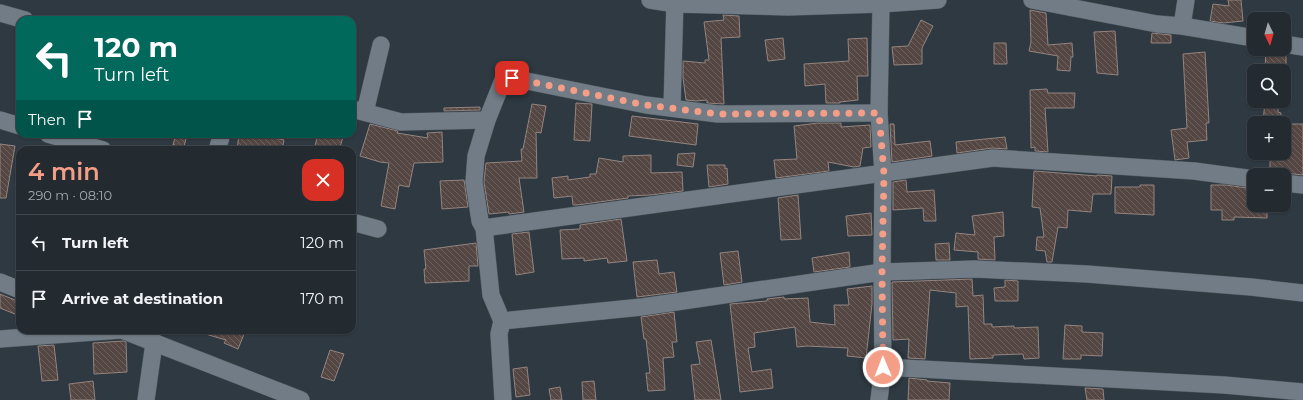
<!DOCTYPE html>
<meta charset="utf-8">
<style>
:root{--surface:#232b31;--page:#2f373d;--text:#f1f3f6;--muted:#a3a7ab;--line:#40474d;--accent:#f49e87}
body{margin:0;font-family:Montserrat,sans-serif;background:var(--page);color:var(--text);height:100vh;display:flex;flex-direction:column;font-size:15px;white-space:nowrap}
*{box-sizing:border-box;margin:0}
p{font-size:13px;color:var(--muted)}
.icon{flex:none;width:22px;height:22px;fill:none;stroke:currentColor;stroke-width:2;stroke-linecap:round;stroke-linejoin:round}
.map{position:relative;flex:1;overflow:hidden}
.side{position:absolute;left:16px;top:146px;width:340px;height:188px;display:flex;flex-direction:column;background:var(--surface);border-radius:12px;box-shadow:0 1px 3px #0004,0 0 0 1px var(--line)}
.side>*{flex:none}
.banner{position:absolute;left:16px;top:16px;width:340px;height:122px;border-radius:12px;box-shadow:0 1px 3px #0004,0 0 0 1px var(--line);background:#00695c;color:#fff;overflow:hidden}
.needle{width:26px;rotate:175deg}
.buttons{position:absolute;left:1247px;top:12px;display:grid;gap:8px}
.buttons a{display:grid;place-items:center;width:44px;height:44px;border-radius:8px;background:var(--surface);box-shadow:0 1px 3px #0004,0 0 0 1px var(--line);font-size:20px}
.pin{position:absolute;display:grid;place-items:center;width:34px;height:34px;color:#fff;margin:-17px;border-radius:8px;box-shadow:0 2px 6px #0006}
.me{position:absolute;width:44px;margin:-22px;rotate:359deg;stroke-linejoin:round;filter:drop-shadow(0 0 3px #0008)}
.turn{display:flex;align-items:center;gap:14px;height:84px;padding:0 12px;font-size:18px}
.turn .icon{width:52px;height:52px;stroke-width:2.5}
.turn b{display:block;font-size:28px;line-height:34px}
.then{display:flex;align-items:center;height:38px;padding:0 12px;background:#0003;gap:8px;font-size:15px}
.round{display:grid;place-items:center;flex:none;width:42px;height:42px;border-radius:12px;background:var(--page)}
.headline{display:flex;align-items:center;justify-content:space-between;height:68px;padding:0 12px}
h1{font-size:24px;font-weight:600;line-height:30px;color:var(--accent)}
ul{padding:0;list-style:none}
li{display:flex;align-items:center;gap:12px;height:56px;padding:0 12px;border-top:1px solid var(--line)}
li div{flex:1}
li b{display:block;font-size:15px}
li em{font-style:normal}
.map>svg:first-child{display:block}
.building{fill:url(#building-back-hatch);stroke:#94847f}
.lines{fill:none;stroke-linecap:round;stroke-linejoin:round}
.minor-casing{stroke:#4e585f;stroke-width:18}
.minor{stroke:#717c86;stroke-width:17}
.route{stroke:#f49e87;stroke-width:7;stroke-dasharray:0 12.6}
</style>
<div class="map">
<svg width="1303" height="400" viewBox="0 0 1303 400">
<defs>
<pattern id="building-back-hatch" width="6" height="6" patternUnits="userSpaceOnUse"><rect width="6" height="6" fill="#544642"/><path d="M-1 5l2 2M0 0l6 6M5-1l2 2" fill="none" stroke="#6d615e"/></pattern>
</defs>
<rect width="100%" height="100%" fill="#2f3941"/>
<g class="building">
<polygon points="1228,0 1241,0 1243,21 1223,23 1210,21 1213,4 1229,6"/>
<polygon points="1030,10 1046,13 1048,45 1072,43 1073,57 1071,57 1070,71 1057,70 1058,56 1029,51 1031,42"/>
<polygon points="723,15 739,16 740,37 721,38 724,104 707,103 707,100 696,101 686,100 683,78 683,61 705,63 705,60 709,60 704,22 724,20"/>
<polygon points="921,20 933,26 922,48 922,64 894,65 892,47 908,46"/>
<polygon points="1115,31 1118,75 1097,73 1094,32"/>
<polygon points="1152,33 1171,35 1171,43 1151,43"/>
<polygon points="783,38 785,59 768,61 765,40"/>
<polygon points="867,38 868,76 857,76 858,100 840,102 840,103 826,103 825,84 805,86 804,64 849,61 848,39"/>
<polygon points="994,43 1006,43 1007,64 994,64"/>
<polygon points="1266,49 1276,49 1278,52 1286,54 1286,71 1265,71"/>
<polygon points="1205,52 1209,123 1206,123 1207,140 1187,142 1189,158 1175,160 1171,130 1187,128 1183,54"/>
<polygon points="1047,89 1048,93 1075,93 1074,108 1045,108 1048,152 1035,151 1035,147 1031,148 1030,90"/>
<polygon points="1265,101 1278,101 1278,112 1281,113 1280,123 1263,123"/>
<polygon points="576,103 592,104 590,141 574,140"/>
<polygon points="532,104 546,106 541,133 536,132 537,178 519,178 524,212 509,214 509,212 489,214 484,182 486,163 522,161 521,149 523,149"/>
<polygon points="480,107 480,110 444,111 444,108"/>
<polygon points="632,116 698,124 696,145 629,136"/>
<polygon points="818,123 841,123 841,127 870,125 871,147 863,148 860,166 854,167 828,162 829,171 776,178 774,160 797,159 794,126"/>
<polygon points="370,124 398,131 397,133 428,138 427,133 442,132 443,162 414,163 409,187 399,185 395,209 381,206 389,163 380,162 360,156"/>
<polygon points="890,124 894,124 895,145 930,141 932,156 892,162"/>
<polygon points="1286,124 1303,124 1303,175 1285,173 1279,174 1270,174 1270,160 1283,161 1287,137 1285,137"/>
<polygon points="176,134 187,134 184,147 173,145"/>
<polygon points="239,134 258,134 284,140 282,150 237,150"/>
<polygon points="318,134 344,134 339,150 330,150 315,146"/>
<polygon points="1005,137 1007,149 992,148 957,153 956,142"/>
<polygon points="0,144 15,146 6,198 0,198"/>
<polygon points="695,153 693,167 677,165 678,154"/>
<polygon points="651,155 651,173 682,172 683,191 650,195 628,196 628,198 577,205 573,205 572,196 554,198 552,178 568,176 568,180 590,177 590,174 596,174 599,158 623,162 623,156"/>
<polygon points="707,165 725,165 725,169 727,168 728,184 709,187"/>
<polygon points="1034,171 1097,176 1097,175 1112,176 1111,194 1093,194 1091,212 1068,210 1067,228 1058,227 1052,262 1047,262 1045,251 1036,250 1037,237 1044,237 1040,208 1032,207"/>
<polygon points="464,180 468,207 442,209 440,181"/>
<polygon points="906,180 907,192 934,190 936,221 924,221 923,208 893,210 893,182"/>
<polygon points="1140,185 1154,185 1154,215 1115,213 1115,187 1140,187"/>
<polygon points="1211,185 1226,185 1254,189 1254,205 1267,205 1267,218 1234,217 1234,220 1222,220 1222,210 1211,210"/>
<polygon points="798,195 801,239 781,240 778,198"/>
<polygon points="1003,212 1004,236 994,237 995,260 978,259 978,252 954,250 956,233 975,235 972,216"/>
<polygon points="871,213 872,235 848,236 846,216"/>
<polygon points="621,219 627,261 608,263 607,258 584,261 584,258 562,259 560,230 580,229 580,225"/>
<polygon points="529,232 534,272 516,275 512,234"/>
<polygon points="476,243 478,266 469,266 469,281 425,283 424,269 426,269 424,250"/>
<polygon points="949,243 950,260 936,260 935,244"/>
<polygon points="738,251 742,282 724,285 720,253"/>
<polygon points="849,252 850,267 814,272 812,258"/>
<polygon points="657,260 659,274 674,272 677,292 637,297 633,262"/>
<polygon points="972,279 973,296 983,295 984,324 992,324 992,327 1014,326 1014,328 1038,327 1039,358 1024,359 1023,354 993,355 993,358 970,359 968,306 956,307 956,293 930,290 925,359 908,358 909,339 893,340 892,282"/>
<polygon points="1005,280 1018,281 1018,301 995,301 994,288 1005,287"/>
<polygon points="872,286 872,304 866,358 847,356 848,348 807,346 797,347 795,327 754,333 755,347 748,348 752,372 771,369 773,388 740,392 730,304 767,301 767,299 784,297 784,299 808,298 810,322 835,325 834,305 849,305 847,289"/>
<polygon points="0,294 20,302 20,316 0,308"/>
<polygon points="674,312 677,342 672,342 674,357 663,358 665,390 648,391 646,373 650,373 646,339 644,339 641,317"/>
<polygon points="1065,325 1082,326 1082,332 1103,333 1102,356 1081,355 1081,359 1063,359"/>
<polygon points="202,330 236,330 244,334 238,349 224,343 226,340 202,333"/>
<polygon points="711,340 721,400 695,400 691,365 700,364 696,342"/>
<polygon points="124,341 126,342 127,372 94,374 93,343"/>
<polygon points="54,345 58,380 42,381 38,346"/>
<polygon points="330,350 344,354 334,381 321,377"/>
<polygon points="527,367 530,395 516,397 513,369"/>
<polygon points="909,378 927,380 927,381 950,383 949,400 908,400"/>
<polygon points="93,381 95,400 71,400 69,384"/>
<polygon points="594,381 596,400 583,400 582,382"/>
<polygon points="560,387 562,400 551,400 549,389"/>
<polygon points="1085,388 1103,389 1104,400 1087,400"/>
</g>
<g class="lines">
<g class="minor-casing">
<g id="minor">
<polyline points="650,0 675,4 788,7 881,4 938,0"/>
<polyline points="1032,0 1157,24 1182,26 1254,38"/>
<polyline points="0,13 25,20"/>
<polyline points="1182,26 1186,0"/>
<polyline points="1284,44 1303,47"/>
<polyline points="672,108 675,0"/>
<polyline points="352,109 401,122 487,120"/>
<polyline points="365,112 381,45"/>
<polyline points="0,120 20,126"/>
<polyline points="48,134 103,150"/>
<polyline points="217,150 222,134"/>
<polyline points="1284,183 1303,185"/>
<polyline points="352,222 378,229"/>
<polyline points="484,228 993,158 1194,171 1254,179"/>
<polyline points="0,282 20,290"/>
<polyline points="502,321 642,307 882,272 975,269 1087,274 1251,287 1303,293"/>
<polyline points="122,330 301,400"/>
<polyline points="0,339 121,330"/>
<polyline points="883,367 1224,385 1303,392"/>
<polyline points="146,400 154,343 156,343"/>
<polyline points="503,400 499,334 502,321 491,295 484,228 480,221 474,182 476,156 487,120 503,80 512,78 646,105 718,114 879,113"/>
<polyline points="879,400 883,367 882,272 883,174 879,113 881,4"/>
</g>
</g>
<use href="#minor" class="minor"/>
</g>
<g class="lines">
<polyline class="route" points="512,78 646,105 718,114 879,113 884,174 882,272 883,367"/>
</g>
</svg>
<div class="buttons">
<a><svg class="needle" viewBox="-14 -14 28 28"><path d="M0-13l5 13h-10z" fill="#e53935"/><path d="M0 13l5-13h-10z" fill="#a3a7ab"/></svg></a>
<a><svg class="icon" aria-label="search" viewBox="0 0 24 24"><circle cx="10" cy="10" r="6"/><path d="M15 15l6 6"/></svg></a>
<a>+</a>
<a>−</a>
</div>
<div class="pin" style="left:512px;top:78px;background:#d93025"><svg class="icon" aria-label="arrive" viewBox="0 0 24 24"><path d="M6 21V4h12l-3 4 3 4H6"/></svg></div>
<svg class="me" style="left:883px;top:367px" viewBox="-20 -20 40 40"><circle r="17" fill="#f49e87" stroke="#fff" stroke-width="3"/><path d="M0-11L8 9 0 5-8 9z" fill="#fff"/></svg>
<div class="banner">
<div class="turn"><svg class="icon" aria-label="left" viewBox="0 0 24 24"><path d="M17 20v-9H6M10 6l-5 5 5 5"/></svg><div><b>120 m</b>Turn left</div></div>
<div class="then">Then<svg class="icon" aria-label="arrive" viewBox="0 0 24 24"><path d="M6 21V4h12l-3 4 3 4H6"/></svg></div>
</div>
<section class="side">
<div class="headline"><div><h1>4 min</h1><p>290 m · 08:10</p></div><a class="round" style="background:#d93025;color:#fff"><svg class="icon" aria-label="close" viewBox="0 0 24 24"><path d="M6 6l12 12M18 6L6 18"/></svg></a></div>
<ul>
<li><svg class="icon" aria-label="left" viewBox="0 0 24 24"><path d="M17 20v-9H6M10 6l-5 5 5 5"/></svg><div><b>Turn left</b></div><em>120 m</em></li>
<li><svg class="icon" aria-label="arrive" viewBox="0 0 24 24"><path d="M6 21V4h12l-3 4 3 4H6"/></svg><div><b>Arrive at destination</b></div><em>170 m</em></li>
</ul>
</section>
</div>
